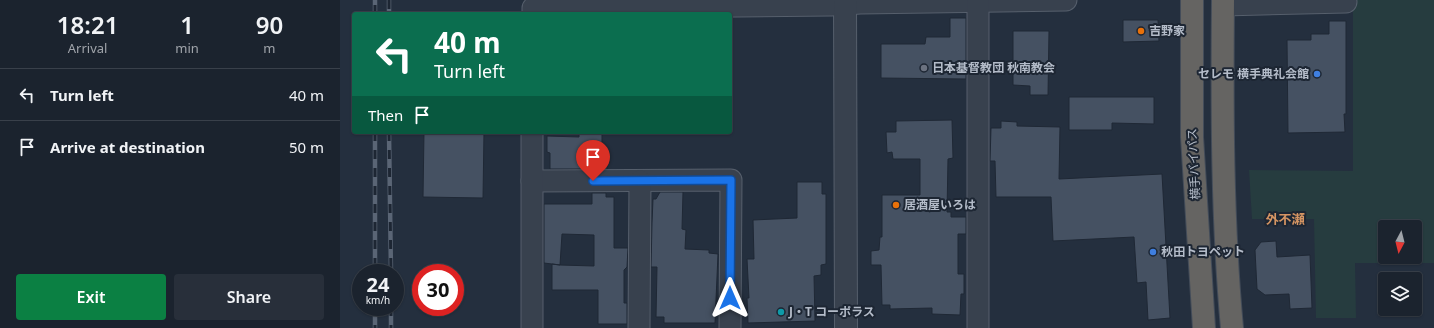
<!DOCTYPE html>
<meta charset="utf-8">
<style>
:root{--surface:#1b232e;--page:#282f3a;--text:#f1f3f6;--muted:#a0a4aa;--line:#39404a;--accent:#0b8043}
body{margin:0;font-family:"Noto Sans","Noto Sans JP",sans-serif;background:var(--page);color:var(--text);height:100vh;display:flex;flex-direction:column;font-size:15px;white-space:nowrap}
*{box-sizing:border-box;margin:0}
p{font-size:13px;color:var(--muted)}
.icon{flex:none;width:22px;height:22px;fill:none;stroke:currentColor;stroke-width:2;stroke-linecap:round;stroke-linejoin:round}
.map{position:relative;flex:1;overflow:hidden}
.sheet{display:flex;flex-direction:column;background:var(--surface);width:340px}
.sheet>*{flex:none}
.hud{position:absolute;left:12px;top:12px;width:380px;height:122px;border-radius:4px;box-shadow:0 1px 3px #0004,0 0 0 1px var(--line);background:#0b6e4f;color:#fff;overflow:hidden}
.needle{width:26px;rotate:187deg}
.controls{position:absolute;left:1038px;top:220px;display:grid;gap:8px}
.controls a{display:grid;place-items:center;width:44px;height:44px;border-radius:4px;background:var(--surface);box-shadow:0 1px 3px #0004,0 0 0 1px var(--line);font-size:20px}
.speed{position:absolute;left:12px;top:264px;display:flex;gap:8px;font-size:20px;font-weight:700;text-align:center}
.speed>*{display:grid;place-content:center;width:52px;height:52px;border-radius:50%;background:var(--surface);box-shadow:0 1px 3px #0004,0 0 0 1px var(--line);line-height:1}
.speed small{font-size:10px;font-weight:400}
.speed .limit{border:6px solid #d22;background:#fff;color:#111}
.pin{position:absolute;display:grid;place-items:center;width:34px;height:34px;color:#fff;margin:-41px -17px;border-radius:50% 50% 50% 0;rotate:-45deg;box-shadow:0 0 4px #0007}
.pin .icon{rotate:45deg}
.me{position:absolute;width:44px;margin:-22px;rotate:0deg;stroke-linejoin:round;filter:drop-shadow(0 0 3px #0008)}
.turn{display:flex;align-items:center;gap:14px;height:84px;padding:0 16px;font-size:18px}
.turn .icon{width:52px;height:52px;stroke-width:2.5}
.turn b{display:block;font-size:28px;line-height:34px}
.then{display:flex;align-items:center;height:38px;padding:0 16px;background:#0003;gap:8px;font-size:15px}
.eta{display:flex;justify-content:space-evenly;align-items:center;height:68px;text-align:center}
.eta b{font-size:24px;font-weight:600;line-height:28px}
.action{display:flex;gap:8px;margin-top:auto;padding:8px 16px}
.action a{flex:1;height:46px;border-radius:4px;background:var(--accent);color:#fff;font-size:16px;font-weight:600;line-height:46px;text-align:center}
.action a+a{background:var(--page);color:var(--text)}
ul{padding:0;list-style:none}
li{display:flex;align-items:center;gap:12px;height:52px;padding:0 16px;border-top:1px solid var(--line)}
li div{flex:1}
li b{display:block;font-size:15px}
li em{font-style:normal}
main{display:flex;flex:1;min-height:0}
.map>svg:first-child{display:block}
.green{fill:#263c3f;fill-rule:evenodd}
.building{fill:#455162;stroke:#1f2835;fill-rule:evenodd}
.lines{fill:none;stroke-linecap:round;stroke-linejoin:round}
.minor-casing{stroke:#565f6c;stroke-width:23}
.tertiary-casing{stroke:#565f6c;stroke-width:24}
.trunk-casing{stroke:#434c59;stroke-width:24}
.minor{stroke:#38414e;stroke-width:21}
.tertiary{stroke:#38414e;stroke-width:22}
.trunk{stroke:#656462;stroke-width:22}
.rail-casing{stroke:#5a6575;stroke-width:4.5}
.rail{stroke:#1d2633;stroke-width:3;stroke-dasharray:9;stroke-linecap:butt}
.route-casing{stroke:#114b97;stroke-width:10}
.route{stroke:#1a73e8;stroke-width:7}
.food-dot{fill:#e8710a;stroke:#1d2633;stroke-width:1.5}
.worship-dot{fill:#6b7280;stroke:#1d2633;stroke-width:1.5}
.shop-dot{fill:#3f7fe0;stroke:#1d2633;stroke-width:1.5}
.culture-dot{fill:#0f9aa8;stroke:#1d2633;stroke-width:1.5}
.labels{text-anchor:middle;stroke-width:4;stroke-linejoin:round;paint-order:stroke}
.poi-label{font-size:12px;font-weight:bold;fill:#b4bcc9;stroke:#1d2633;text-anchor:start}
.street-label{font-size:12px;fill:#b4bcc9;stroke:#1d2633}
.neighbourhood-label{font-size:13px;font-weight:bold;fill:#d59563;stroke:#1d2633}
</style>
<main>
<section class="sheet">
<div class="eta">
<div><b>18:21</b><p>Arrival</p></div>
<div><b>1</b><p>min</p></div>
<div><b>90</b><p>m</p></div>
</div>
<ul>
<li><svg class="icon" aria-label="left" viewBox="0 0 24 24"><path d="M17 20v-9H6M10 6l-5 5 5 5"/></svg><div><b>Turn left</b></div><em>40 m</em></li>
<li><svg class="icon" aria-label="arrive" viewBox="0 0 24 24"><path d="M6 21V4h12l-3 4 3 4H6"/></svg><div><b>Arrive at destination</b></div><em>50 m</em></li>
</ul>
<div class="action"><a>Exit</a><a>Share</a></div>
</section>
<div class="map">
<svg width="1094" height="328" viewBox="0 0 1094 328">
<rect width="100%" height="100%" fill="#242f3e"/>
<path class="green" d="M1013,0H1094V263H1015L1016,318H976L974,219H912L909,170L1013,171ZM1045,227H1075V257H1045Z"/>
<g class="building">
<polygon points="610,18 626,18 626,79 541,78 541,44 585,44 586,37 610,37"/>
<polygon points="783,20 818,20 819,41 783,42"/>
<polygon points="989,21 1006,21 1006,114 1004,114 1005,132 948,133 947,40 971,40 971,34 989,34"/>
<polygon points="673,31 709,31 708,95 690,95 690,86 673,85"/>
<polygon points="729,97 814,97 814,124 772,123 772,130 729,130"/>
<polygon points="612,120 613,158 608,159 607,212 611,212 611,217 626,217 626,234 618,234 618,274 624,274 624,294 621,294 620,315 592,314 592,308 550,309 550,305 542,305 541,265 531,265 531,251 539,250 540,237 542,237 542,195 580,195 580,159 553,159 552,152 547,153 546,132 556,132 556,121"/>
<polygon points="661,121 677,122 677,126 720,127 719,179 822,174 830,318 808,320 806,282 797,283 794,237 713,241 711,197 656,197 655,161 650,161 651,128 661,128"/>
<polygon points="84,132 144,132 143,198 83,197"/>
<polygon points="239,134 262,134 262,143 267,158 267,169 210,169 210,153 207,152 207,136 239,137"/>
<polygon points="457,182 482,182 482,194 486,194 486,264 481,265 481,275 474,276 475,321 408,323 407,298 409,298 407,259 414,259 413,220 457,218"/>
<polygon points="320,192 343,192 342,229 346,230 345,249 369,250 369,253 378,254 375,323 324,323 324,317 316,317 317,267 311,267 312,223 313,199 316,199"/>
<path d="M252,193H266V197H274V248H288L287,267L284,270V303H287V324H258V290H212V264L220,265L204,263V204H252ZM222,234L254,235V266L220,265Z"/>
<polygon points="936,241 937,257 970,255 972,308 950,309 949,294 925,295 917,289 915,250 921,242"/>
</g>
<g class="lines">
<g class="minor-casing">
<g id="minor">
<polyline points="883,5 1006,2"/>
<polyline points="193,14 193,8 491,5 520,3 726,0"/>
<polyline points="192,181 391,180 390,328"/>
<polyline points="192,328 192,132"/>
<polyline points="299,328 300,181"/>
<polyline points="638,328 638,1"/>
</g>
</g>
<g class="tertiary-casing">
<polyline id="tertiary" points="505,0 506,328"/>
</g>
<g class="trunk-casing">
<g id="trunk">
<polyline points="852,0 852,137 864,328"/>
<path d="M883,0C882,109 882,219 892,328"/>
</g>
</g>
<use href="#minor" class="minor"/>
<use href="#tertiary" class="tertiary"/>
<use href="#trunk" class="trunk"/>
<g class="rail-casing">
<g id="rail">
<polyline points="49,0 49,14"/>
<polyline points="35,14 35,0"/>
<polyline points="35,132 35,273"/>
<polyline points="49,132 51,273"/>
<polyline points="35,307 35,328"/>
<polyline points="51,307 51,328"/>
</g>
</g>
<use href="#rail" class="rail"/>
</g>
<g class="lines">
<g class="route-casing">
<polyline id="route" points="253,181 391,180 390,298"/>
</g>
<use href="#route" class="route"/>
</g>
<g class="food-dot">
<circle cx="801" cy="31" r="4"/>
<circle cx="556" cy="205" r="4"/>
</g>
<circle class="worship-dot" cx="584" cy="68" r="4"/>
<g class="shop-dot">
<circle cx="977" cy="74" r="4"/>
<circle cx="813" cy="252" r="4"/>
</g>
<circle class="culture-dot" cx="441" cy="312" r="4"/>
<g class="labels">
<g class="poi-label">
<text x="809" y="35">吉野家</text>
<text x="592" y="72">日本基督教団 秋南教会</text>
<text x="969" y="78" text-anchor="end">セレモ 横手典礼会館</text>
<text x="564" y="209">居酒屋いろは</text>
<text x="821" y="256">秋田トヨペット</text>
<text x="449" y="316">J・T コーポラス</text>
</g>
<g class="street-label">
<text transform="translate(854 164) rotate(-93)" y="4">横手バイパス</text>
</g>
<g class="neighbourhood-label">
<text x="945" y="224">外不瀬</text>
</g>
</g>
</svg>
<div class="controls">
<a><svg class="needle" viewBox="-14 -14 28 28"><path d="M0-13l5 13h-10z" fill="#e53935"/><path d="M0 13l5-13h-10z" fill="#a0a4aa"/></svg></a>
<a><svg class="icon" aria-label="layers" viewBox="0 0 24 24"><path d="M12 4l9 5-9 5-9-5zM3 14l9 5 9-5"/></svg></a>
</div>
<div class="speed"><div>24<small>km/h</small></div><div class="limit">30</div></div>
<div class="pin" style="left:253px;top:181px;background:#d93025"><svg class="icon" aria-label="arrive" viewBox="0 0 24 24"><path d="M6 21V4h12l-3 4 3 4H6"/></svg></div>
<svg class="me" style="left:390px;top:298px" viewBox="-20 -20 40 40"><path d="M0-17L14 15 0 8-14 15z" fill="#1a73e8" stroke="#fff" stroke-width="4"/></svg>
<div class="hud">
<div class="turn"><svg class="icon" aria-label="left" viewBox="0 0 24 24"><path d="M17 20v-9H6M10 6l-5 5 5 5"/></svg><div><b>40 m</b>Turn left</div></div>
<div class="then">Then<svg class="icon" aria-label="arrive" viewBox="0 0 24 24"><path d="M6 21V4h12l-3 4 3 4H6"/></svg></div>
</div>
</div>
</main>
